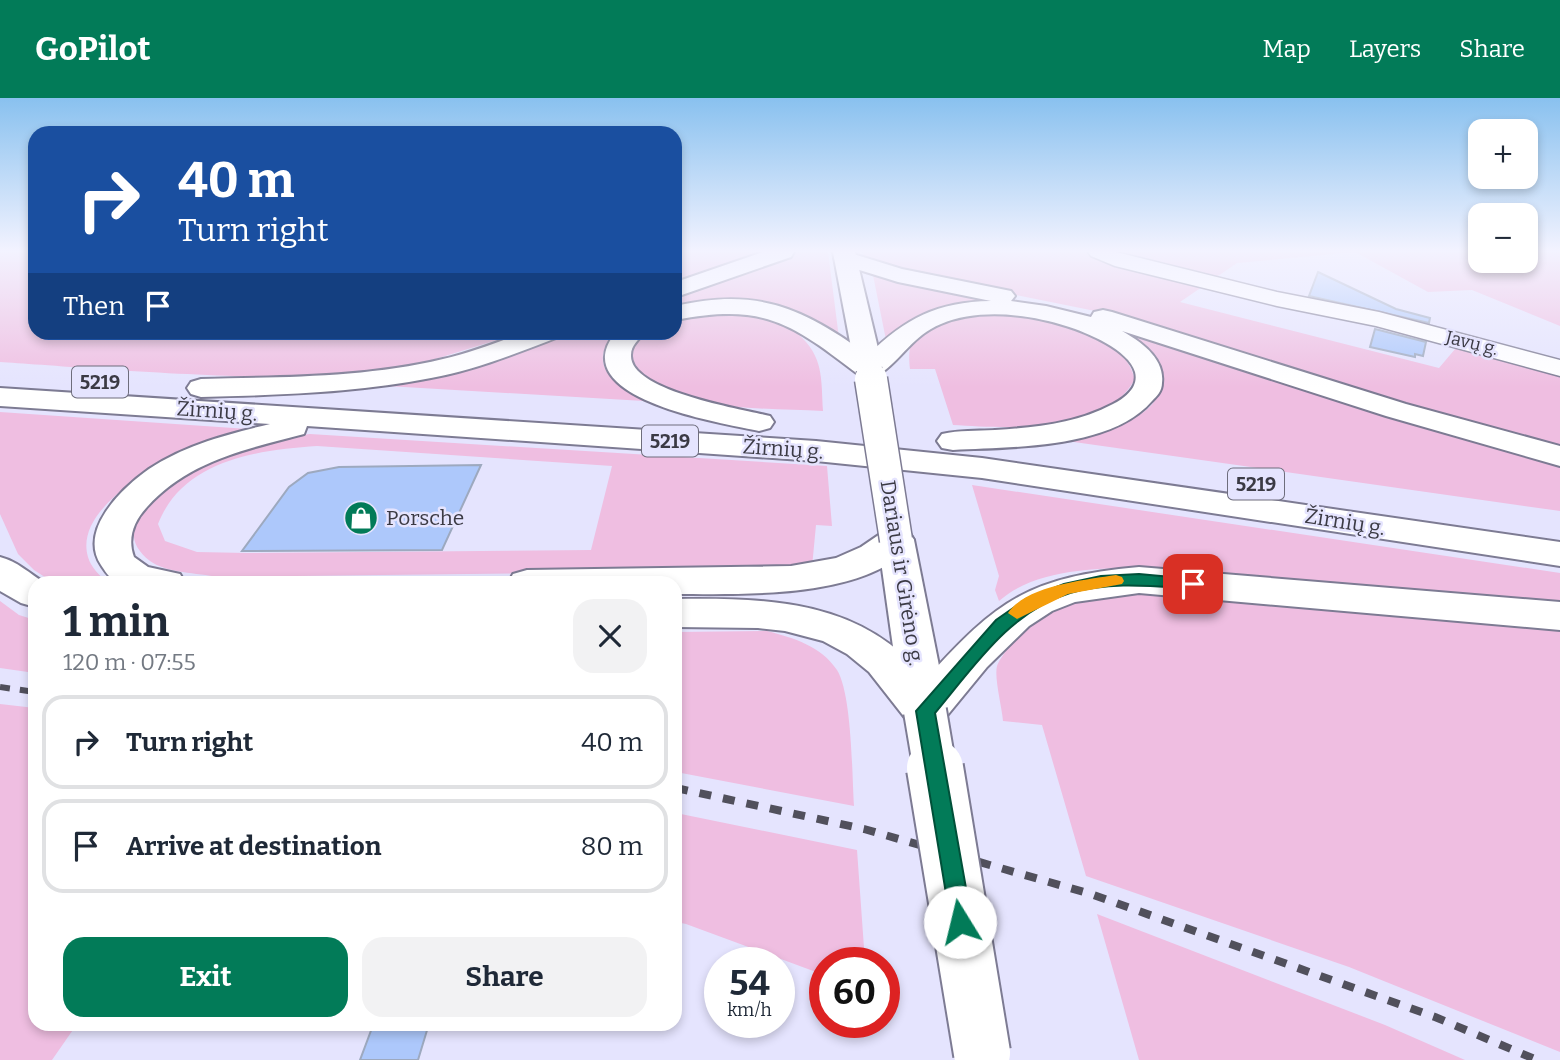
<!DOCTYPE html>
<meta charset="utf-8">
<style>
:root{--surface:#fff;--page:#f2f2f3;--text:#1f2937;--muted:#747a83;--line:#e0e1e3;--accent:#027b58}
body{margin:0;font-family:Bitter,serif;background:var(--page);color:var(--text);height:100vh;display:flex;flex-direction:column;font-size:26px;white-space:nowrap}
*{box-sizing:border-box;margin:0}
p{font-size:23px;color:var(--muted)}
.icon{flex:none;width:38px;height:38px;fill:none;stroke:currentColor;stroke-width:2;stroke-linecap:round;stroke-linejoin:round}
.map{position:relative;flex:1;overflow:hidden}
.details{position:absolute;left:28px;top:478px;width:654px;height:455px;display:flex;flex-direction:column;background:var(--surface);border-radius:21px;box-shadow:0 4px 10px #0003}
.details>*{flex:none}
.guide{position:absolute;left:28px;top:28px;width:654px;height:214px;border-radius:21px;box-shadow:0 4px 10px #0003;background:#1a4fa0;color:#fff;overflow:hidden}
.controls{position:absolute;left:1468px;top:21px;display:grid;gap:14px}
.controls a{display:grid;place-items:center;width:70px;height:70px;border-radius:14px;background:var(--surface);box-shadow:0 4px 10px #0003;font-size:35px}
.speed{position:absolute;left:704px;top:849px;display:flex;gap:14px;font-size:35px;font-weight:700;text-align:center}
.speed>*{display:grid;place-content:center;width:91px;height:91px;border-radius:50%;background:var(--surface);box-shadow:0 4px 10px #0003;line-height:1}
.speed small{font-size:18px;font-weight:400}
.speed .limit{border:10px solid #d22;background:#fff;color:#111}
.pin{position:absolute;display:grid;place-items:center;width:60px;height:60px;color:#fff;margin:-30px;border-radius:14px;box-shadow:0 4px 10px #0006}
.me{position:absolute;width:77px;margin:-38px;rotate:351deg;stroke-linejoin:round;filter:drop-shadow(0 0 5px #0008)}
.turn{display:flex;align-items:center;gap:24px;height:147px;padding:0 35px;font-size:32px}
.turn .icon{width:91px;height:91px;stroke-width:2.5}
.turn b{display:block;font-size:49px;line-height:60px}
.then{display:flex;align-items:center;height:66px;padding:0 35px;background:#0003;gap:14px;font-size:26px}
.round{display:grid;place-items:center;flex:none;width:74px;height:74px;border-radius:21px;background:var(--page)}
.overview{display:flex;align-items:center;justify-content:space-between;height:119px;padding:0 35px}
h1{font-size:42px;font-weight:700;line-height:52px}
.button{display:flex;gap:14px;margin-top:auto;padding:14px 35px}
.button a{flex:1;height:80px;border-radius:21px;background:var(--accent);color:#fff;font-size:28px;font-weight:700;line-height:80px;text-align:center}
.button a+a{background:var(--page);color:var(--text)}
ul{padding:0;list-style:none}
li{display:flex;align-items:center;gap:21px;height:94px;margin:0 14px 10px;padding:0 21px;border:4px solid var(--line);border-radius:21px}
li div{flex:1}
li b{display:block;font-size:26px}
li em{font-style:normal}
header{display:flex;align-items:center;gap:42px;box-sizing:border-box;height:98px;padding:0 35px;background:var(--accent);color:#fff}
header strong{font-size:33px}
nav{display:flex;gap:38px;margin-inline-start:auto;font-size:24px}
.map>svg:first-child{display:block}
.green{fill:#efbee1;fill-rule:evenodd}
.building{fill:#adc8fb;stroke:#9da9bf;stroke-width:2}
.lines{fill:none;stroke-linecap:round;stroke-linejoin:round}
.minor-casing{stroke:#7d7b93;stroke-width:3}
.primary-casing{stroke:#7d7b93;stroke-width:4}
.trunk-casing{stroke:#7d7b93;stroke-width:4}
.minor{fill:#fff;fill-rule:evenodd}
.primary{fill:#fff;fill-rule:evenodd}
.trunk{fill:#fff;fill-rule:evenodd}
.rail-far1{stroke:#51505c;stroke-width:6;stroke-dasharray:10 10;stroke-linecap:butt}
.rail{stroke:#51505c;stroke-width:8;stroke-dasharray:12 12;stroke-linecap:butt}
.primary-bridge-far3-casing{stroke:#7d7b93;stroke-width:27;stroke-linecap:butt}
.primary-bridge-far2-casing{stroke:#7d7b93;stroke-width:35;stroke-linecap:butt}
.primary-bridge-far1-casing{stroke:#7d7b93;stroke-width:46;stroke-linecap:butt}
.primary-bridge-casing{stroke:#7d7b93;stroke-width:60;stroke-linecap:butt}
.primary-bridge-far3{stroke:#fff;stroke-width:24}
.primary-bridge-far2{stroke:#fff;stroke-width:32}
.primary-bridge-far1{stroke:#fff;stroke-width:42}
.primary-bridge{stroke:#fff;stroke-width:56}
.route{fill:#027b58;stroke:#015039;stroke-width:2}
.slow{fill:#f59e0b}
.labels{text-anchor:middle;stroke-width:5;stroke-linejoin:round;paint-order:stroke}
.far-street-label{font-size:18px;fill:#3b3a44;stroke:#e5e4fe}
.shield{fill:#e5e4fe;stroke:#6e6d7c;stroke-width:2}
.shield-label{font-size:19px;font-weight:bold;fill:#3b3a44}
.street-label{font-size:21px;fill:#3b3a44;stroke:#e5e4fe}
.poi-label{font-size:21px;fill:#3b3a44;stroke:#e5e4fe;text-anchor:start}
</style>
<header>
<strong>GoPilot</strong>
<nav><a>Map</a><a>Layers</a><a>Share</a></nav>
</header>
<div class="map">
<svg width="1560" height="962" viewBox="0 0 1560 962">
<rect width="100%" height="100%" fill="#e5e4fe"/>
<g class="green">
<path d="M0,154H35V234L520,235L429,263C390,297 68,268 0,264Z"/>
<polygon points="676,154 763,154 676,183"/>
<path d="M798,154H828L839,240C828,233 818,223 806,218C767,200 718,203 676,210V197Z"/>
<polygon points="862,154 1480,154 1480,163 1526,163 1526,154 1560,154 1560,228 1472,192 1428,194 1355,154 1237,165 1180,204 1439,270 1461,244 1560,272 1560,351 1370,298 1115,217 913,176 873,166 864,159"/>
<path d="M873,177L1073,216L1560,365V413L1067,343C1103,332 1175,320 1159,269L1051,213L924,217L898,231L886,242Z"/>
<path d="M730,214L767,218L805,234L798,236C824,259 821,280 823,313C773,310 713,313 665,293C655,288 646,282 637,277L629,253C639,231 655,235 676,234V221Z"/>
<path d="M1003,217C1049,220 1121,229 1135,281C1105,338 1007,330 953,327L935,271H910C909,263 908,250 913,243C930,220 977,218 1003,217Z"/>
<path d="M566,235H615C585,269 616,285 644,303L387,288L487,261Z"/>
<path d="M0,314L248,331C203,343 70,398 88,459C91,470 100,477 107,485H54L34,472L18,456L0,416Z"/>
<path d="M310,336L827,368L832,428L816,427L812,469L784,472L218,479C198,475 166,475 150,463C101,426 175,379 206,364C233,351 281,339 310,336ZM317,348L612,368L591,452L247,455L197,454L165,443L158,426C183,362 257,352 317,348Z"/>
<path d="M972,387L1560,475V506L1142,470C1096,470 1035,471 999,503L995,492L999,478Z"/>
<path d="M1154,494L1560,531V954L1349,869L1086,778L1042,627L1003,623C1002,609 994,580 997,568C999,562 1005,555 1008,549C1035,497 1103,497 1154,494Z"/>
<polygon points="0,503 19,517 35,522 35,575 0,570"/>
<path d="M767,533C794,540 821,548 837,572C852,596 852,677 854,708L676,674V534Z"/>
<polygon points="0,606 35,610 35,926 77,926 52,962 0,962"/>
<polygon points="676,715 857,752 865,864 824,864 824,877 686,826 676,824"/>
<polygon points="1097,816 1385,927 1465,962 1139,962"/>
</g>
<g class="building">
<polygon points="1318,174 1396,211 1430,220 1429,225 1309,198"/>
<polygon points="1375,231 1426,244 1423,258 1415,256 1415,259 1370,249"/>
<polygon points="481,367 442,452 242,453 289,389 308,375 339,369"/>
<polygon points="428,929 418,962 360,962 372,930"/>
</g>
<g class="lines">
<g class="minor-casing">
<polygon id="minor" points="1088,154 1116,154 1277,194 1379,214 1560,262 1560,278 1376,228 1277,208 1115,168 1091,158"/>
</g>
<g class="primary-casing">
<g id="primary">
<polygon points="833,154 855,154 883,271 879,277 869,279 859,277 855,271"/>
<polygon points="896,431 909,434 914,442 948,613 941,625 925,631 909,625 902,613 878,442 883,434"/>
</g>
</g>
<g class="trunk-casing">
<g id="trunk">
<polygon points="763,154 794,154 791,159 676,199 676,184"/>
<path d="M847,154L902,171L1011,193L1015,198L1011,203L1046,208L1091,219L1094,214L1103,212L1112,214L1406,306L1560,348V368L1386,318L1122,233C1142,244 1165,261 1162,285C1162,293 1157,298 1152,303C1111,351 1011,349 953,352L942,350L937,343L942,336C959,332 977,333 995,332C1037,329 1075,326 1113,306C1125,300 1139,289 1135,274C1129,252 1086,234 1066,228C1029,216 978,210 941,226C912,238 902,261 880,276C873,280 866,279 859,277C791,225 764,205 676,222V208C757,189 803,210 868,257C906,220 937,204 991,203L898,184L837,165L834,160L837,155Z"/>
<path d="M524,234H562L559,239C517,255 475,272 431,280C355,295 278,297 201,299L191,296L187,290L191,284L201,281C281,279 364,280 443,261C470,255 498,244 524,234Z"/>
<path d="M616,234H644C639,242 631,247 631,257C629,293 742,311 770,318L774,324L770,330L759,333C721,325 562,300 616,234Z"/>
<path d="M0,290L816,343L982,360L1560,444V468L982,380L816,363L307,328L304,336C247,351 188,363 147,409C134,423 127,440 134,459L148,469L180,476L185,485C170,485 127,489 116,483C109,480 105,473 101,467C78,432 122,390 149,371C185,347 228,336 270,326L0,308Z"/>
<path d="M896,431L909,434L914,442C875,502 739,496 676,496V485H508L513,476L527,472L791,468L836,460L861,449L883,434Z"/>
<path d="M0,459C17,463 30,476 45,485H35V509L21,505L0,493Z"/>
<path d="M1139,469L1560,504V532L1139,495L1075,504L1052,513L1029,528L987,569L941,625L925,631L909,625L869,574L847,556L823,543L785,533L758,530L676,529V501C771,500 862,502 926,581C998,501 1030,479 1139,469Z"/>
</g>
</g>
<use href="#minor" class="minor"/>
<use href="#primary" class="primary"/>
<use href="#trunk" class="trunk"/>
<polyline class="rail-far1" points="0,589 35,594"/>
<polyline class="rail" points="676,690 864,731 1091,796 1435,919 1537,962"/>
<g class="primary-bridge-far3-casing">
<polyline id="primary-bridge-far3" points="869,271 871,283"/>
</g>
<g class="primary-bridge-far2-casing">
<polyline id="primary-bridge-far2" points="871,281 896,442"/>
</g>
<g class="primary-bridge-far1-casing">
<polyline id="primary-bridge-far1" points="925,613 935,672"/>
</g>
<g class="primary-bridge-casing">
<polyline id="primary-bridge" points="935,670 982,955"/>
</g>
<use href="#primary-bridge-far3" class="primary-bridge-far3"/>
<use href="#primary-bridge-far2" class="primary-bridge-far2"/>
<use href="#primary-bridge-far1" class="primary-bridge-far1"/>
<use href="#primary-bridge" class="primary-bridge"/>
</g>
<linearGradient id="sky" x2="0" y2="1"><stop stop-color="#89c1ef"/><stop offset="0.53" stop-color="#f3f3ff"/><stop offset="1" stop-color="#f3f3ff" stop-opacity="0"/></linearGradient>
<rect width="1560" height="289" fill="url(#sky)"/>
<path class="route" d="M1139,476L1193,481L1201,486C1195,493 1186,491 1177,490C1141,487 1105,485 1070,495C1010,513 973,570 935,615L972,824L968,832L960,835L952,832L916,613L996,522L1026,501L1064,486L1101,478Z"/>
<path class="slow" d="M1116,477L1122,479L1124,483L1122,486L1068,496L1017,521L1008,515C1027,487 1085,482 1116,477Z"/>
<defs>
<g id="shop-disc" transform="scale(1.75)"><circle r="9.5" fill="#027b58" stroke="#e5e4fe"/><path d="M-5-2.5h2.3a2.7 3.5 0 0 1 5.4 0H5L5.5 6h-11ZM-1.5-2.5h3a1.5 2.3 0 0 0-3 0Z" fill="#fff"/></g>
</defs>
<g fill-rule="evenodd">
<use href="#shop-disc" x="361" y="420"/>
</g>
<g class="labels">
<g class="far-street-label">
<text transform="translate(1472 245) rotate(14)" y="6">Javų g.</text>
</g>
<g class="shield">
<rect x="72" y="268.5" width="56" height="31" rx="5"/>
<rect x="642" y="327.5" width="56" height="31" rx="5"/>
<rect x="1228" y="370.5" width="56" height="31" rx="5"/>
</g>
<g class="shield-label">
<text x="100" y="291">5219</text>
<text x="670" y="350">5219</text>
<text x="1256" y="393">5219</text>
</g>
<g class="street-label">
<text transform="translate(217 313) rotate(4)" y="7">Žirnių g.</text>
<text transform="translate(783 351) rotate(4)" y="7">Žirnių g.</text>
<text transform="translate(1345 424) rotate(9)" y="7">Žirnių g.</text>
<text transform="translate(902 475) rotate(81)" y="7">Dariaus ir Girėno g.</text>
</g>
<g class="poi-label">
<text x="386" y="427">Porsche</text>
</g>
</g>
</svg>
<div class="controls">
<a>+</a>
<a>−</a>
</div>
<div class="speed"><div>54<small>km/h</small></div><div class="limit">60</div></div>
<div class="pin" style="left:1193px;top:486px;background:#d93025"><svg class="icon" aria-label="arrive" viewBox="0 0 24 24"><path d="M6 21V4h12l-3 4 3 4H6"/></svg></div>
<svg class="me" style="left:960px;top:824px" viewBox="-20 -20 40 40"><circle r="19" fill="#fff"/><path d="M0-13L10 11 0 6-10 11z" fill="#027b58"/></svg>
<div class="guide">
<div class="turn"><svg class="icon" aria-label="right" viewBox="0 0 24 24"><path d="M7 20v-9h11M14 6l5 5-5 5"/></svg><div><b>40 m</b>Turn right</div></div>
<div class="then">Then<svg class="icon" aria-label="arrive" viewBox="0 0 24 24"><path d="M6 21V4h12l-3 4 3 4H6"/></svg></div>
</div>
<section class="details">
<div class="overview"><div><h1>1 min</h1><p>120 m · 07:55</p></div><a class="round"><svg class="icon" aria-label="close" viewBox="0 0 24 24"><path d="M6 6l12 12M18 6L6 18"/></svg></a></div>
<ul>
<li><svg class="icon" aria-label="right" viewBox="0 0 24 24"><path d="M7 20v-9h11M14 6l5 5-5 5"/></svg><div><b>Turn right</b></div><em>40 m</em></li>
<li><svg class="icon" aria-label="arrive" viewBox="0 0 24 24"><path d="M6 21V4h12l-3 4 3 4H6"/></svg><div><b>Arrive at destination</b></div><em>80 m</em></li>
</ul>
<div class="button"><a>Exit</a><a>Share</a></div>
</section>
</div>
